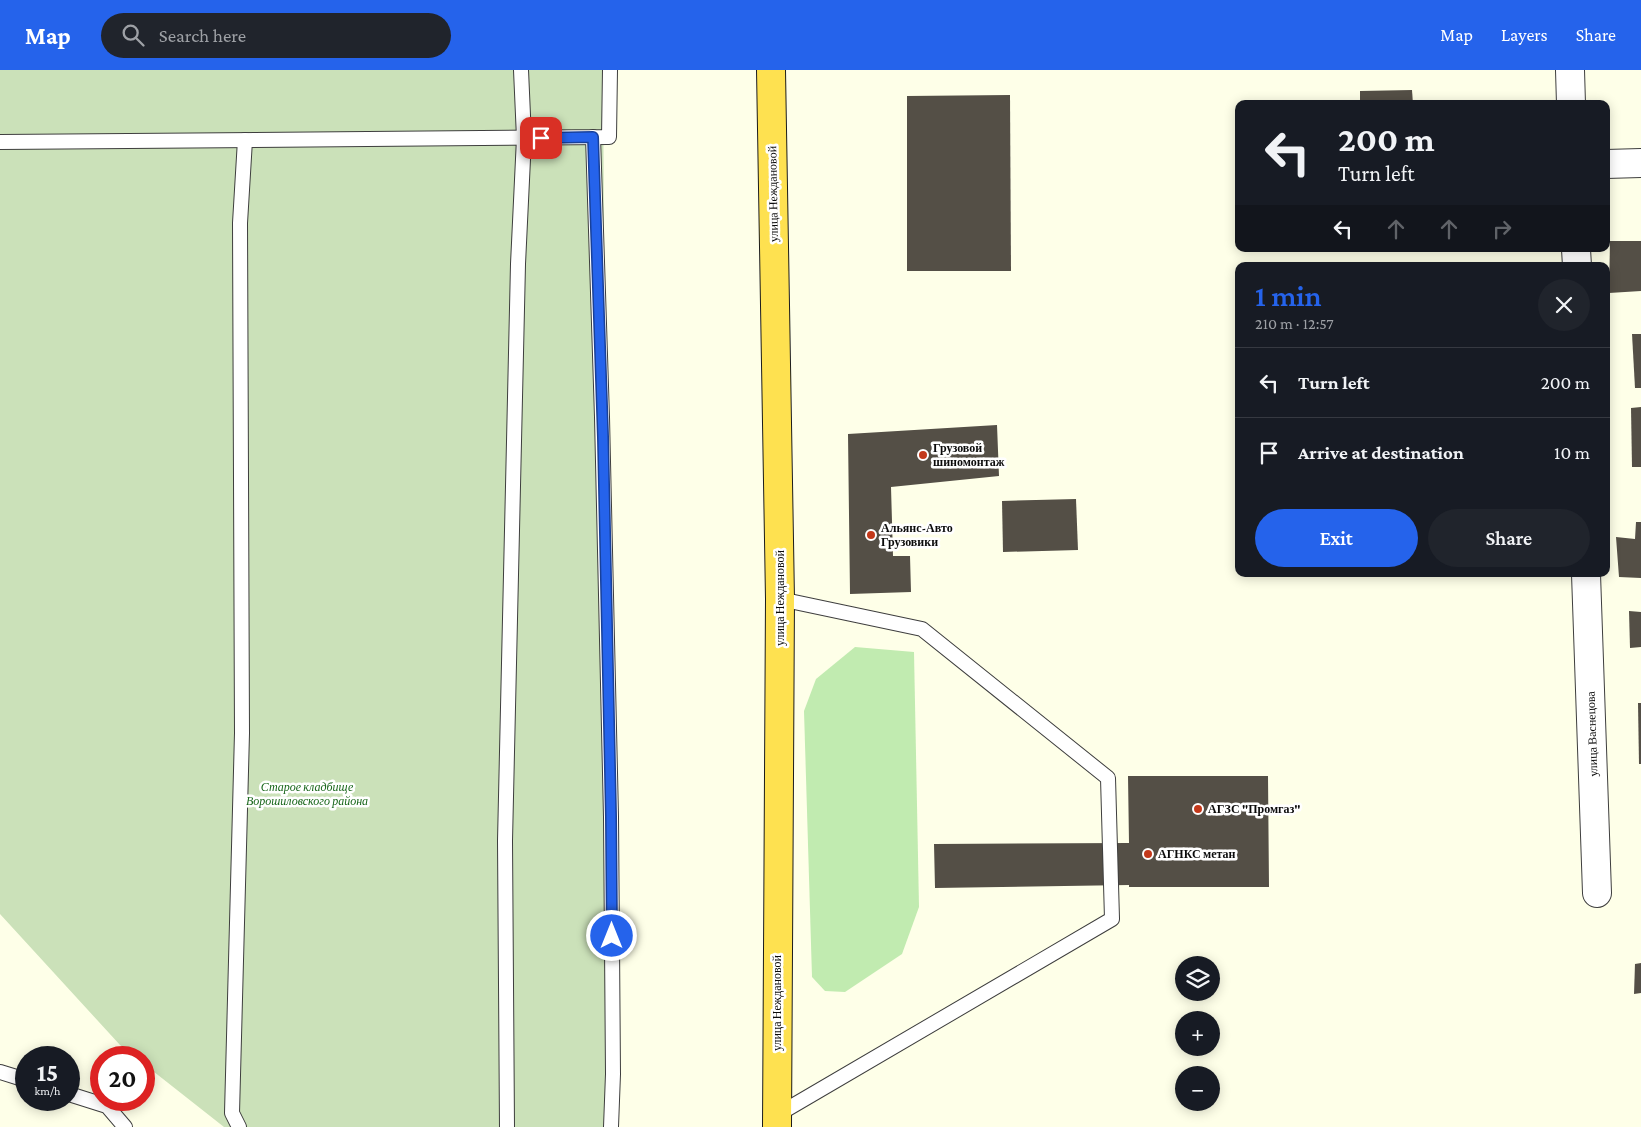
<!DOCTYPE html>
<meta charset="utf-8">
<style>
:root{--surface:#171b24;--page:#20242c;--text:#f1f3f6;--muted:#9ea1a6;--line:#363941;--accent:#2563eb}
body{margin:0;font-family:"Crimson Pro",serif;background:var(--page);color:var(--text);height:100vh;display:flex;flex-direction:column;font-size:19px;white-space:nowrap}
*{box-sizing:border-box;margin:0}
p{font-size:16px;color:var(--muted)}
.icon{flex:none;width:28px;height:28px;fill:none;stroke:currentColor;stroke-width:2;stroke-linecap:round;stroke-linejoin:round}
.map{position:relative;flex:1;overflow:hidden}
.details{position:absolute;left:1235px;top:192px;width:375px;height:315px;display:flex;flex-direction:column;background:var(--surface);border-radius:10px;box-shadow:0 2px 12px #0003}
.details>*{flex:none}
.top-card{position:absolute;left:1235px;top:30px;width:375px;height:152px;border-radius:10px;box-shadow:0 2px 12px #0003;background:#171b24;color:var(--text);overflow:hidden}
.buttons{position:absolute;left:1175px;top:886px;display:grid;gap:10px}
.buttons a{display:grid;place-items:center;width:45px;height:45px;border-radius:50%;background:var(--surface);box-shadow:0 2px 12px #0003;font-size:25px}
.speed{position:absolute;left:15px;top:976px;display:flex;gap:10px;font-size:25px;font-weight:700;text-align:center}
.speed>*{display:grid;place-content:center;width:65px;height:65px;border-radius:50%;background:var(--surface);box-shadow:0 2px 12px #0003;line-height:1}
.speed small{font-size:12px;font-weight:400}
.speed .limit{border:8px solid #d22;background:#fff;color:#111}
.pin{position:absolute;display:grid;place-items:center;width:42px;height:42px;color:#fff;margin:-21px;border-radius:10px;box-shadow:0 2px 8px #0006}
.me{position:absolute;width:55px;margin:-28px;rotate:0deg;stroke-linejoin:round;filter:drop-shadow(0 0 4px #0008)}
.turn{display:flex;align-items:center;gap:18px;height:105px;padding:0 20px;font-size:22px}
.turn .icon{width:65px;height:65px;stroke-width:2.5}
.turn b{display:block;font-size:35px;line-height:42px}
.lanes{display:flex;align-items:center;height:48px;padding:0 20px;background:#0003;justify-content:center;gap:25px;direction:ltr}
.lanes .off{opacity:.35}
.round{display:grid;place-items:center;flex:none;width:52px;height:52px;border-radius:26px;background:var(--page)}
.summary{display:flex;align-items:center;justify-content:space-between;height:85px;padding:0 20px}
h1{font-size:30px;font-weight:600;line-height:38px;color:var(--accent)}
.button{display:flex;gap:10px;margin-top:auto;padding:10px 20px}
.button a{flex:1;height:58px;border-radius:30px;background:var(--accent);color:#fff;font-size:20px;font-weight:600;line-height:58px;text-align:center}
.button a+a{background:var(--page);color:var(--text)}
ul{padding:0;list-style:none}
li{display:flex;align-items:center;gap:15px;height:70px;padding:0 20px;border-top:1px solid var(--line)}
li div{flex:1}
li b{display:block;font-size:19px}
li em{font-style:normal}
header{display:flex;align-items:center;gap:30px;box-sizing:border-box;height:70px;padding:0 25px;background:var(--accent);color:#fff}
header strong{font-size:24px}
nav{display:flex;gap:28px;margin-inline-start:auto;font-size:18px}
.search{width:350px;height:45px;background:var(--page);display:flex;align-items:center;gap:12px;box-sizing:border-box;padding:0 18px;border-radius:28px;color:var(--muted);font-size:19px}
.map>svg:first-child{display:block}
.green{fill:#c1ebb0}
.cemetery{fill:#cbe1b9}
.building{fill:#544f46}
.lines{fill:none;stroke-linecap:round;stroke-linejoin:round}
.service-casing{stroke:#3e3e3e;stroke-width:16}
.minor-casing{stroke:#3e3e3e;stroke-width:30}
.trunk-casing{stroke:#1c1c1c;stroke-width:30}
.service{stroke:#fff;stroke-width:14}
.minor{stroke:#fff;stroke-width:28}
.trunk{stroke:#fee150;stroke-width:28}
.route-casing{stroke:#184099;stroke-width:12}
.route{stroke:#2563eb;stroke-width:9}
.poi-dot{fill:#c3391b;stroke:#fff;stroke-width:2}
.labels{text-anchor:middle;stroke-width:5;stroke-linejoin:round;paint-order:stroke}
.street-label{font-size:12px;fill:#0b0b0b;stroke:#fff}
.poi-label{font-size:12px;font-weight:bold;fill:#0b0b0b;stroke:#fff;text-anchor:start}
.park-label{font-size:12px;font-style:italic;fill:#18661a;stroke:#fff}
</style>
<header>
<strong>Map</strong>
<div class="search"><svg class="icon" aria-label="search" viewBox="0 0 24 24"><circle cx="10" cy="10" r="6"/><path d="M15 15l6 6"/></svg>Search here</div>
<nav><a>Map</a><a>Layers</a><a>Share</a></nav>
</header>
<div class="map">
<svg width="1641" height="1057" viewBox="0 0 1641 1057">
<rect width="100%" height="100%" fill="#feffe8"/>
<polygon class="green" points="855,577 914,582 919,837 902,884 845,922 825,921 812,907 804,641 816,609"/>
<polygon class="cemetery" points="0,0 603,0 605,328 617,1057 224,1057 144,994 144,988 136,987 120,975 0,844"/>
<g class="building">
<polygon points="1412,20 1413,34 1360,34 1360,21"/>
<polygon points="1010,25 1011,201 907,201 907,26"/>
<polygon points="1610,171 1641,171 1641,221 1609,223"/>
<polygon points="1632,264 1641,264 1641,318 1635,318"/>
<polygon points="1641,337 1641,397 1632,397 1631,338"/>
<polygon points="997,355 999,406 891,417 893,486 910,486 911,522 850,524 848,364"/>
<polygon points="1076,429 1078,480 1003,482 1002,431"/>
<polygon points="1636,452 1641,452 1641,508 1619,507 1616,467 1635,469"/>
<polygon points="1629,541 1641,542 1641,577 1630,578"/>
<polygon points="1638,633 1641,633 1641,694 1639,694"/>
<polygon points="1128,706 1268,706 1269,817 1129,817 1129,815 935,818 934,774 1129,773"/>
<polygon points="1641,893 1641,923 1634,924 1635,894"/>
</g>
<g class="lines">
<g class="service-casing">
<g id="service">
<polyline points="593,67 602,347 611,747 613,1004 611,1057"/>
<polyline points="0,72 609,67 610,0"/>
<polyline points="0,1002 26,1010"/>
<polyline points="69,1024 107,1036 125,1057"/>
<polyline points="777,1045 1112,849 1108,708 922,559 780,529"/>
<polyline points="239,1057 232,1043 242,663 240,153 245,70"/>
<polyline points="507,1057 505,771 518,194 524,68 521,0"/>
</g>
</g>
<g class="minor-casing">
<g id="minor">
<polyline points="1570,0 1571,34"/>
<polyline points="1606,94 1641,93"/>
<polyline points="1576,179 1577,196"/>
<polyline points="1586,504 1597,823"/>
</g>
</g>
<g class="trunk-casing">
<polyline id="trunk" points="771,0 780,529 777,1057"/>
</g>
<use href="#service" class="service"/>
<use href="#minor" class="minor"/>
<use href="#trunk" class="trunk"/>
</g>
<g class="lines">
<g class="route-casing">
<polyline id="route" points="541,68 593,67 603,367 611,747 612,866"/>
</g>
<use href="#route" class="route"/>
</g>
<g class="poi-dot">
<circle cx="923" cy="385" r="5"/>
<circle cx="871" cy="465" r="5"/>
<circle cx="1198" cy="739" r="5"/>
<circle cx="1148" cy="784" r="5"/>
</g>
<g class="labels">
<g class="street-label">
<text transform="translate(773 124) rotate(-91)" y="4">улица Неждановой</text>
<text transform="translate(780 528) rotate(-90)" y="4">улица Неждановой</text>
<text transform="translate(1592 664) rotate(-92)" y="4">улица Васнецова</text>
<text transform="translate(777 933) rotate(-90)" y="4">улица Неждановой</text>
</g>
<g class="poi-label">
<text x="933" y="382">Грузовой<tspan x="933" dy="14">шиномонтаж</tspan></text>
<text x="881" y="462">Альянс-Авто<tspan x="881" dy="14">Грузовики</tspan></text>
<text x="1208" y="743">АГЗС "Промгаз"</text>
<text x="1158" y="788">АГНКС метан</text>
</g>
<g class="park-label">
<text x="307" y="721">Старое кладбище<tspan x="307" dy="14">Ворошиловского района</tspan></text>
</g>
</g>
</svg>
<div class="buttons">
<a><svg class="icon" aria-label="layers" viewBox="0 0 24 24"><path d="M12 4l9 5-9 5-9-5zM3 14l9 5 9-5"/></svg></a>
<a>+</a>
<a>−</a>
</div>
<div class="speed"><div>15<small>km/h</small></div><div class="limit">20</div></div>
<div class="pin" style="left:541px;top:68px;background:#d93025"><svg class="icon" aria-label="arrive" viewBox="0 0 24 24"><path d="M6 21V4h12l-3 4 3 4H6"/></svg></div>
<svg class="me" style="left:612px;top:866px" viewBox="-20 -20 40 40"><circle r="17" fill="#2563eb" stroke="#fff" stroke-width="3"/><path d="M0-11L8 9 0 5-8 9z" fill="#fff"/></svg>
<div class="top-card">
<div class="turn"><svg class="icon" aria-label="left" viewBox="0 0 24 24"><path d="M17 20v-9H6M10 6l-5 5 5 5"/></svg><div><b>200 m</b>Turn left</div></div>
<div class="lanes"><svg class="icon" aria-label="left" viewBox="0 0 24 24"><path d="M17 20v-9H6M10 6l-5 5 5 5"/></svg><svg class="icon off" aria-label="ahead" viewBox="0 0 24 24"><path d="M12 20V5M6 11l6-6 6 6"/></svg><svg class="icon off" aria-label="ahead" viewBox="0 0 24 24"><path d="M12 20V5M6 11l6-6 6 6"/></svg><svg class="icon off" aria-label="right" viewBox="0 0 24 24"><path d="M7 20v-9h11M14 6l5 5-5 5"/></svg></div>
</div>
<section class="details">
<div class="summary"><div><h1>1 min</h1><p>210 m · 12:57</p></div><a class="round"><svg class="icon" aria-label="close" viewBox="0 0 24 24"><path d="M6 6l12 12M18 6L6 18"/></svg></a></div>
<ul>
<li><svg class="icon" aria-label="left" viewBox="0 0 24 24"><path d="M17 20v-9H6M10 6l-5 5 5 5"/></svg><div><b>Turn left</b></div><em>200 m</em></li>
<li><svg class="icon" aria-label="arrive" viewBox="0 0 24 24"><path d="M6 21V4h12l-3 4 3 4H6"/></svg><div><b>Arrive at destination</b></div><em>10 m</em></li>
</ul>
<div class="button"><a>Exit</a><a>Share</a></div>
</section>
</div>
